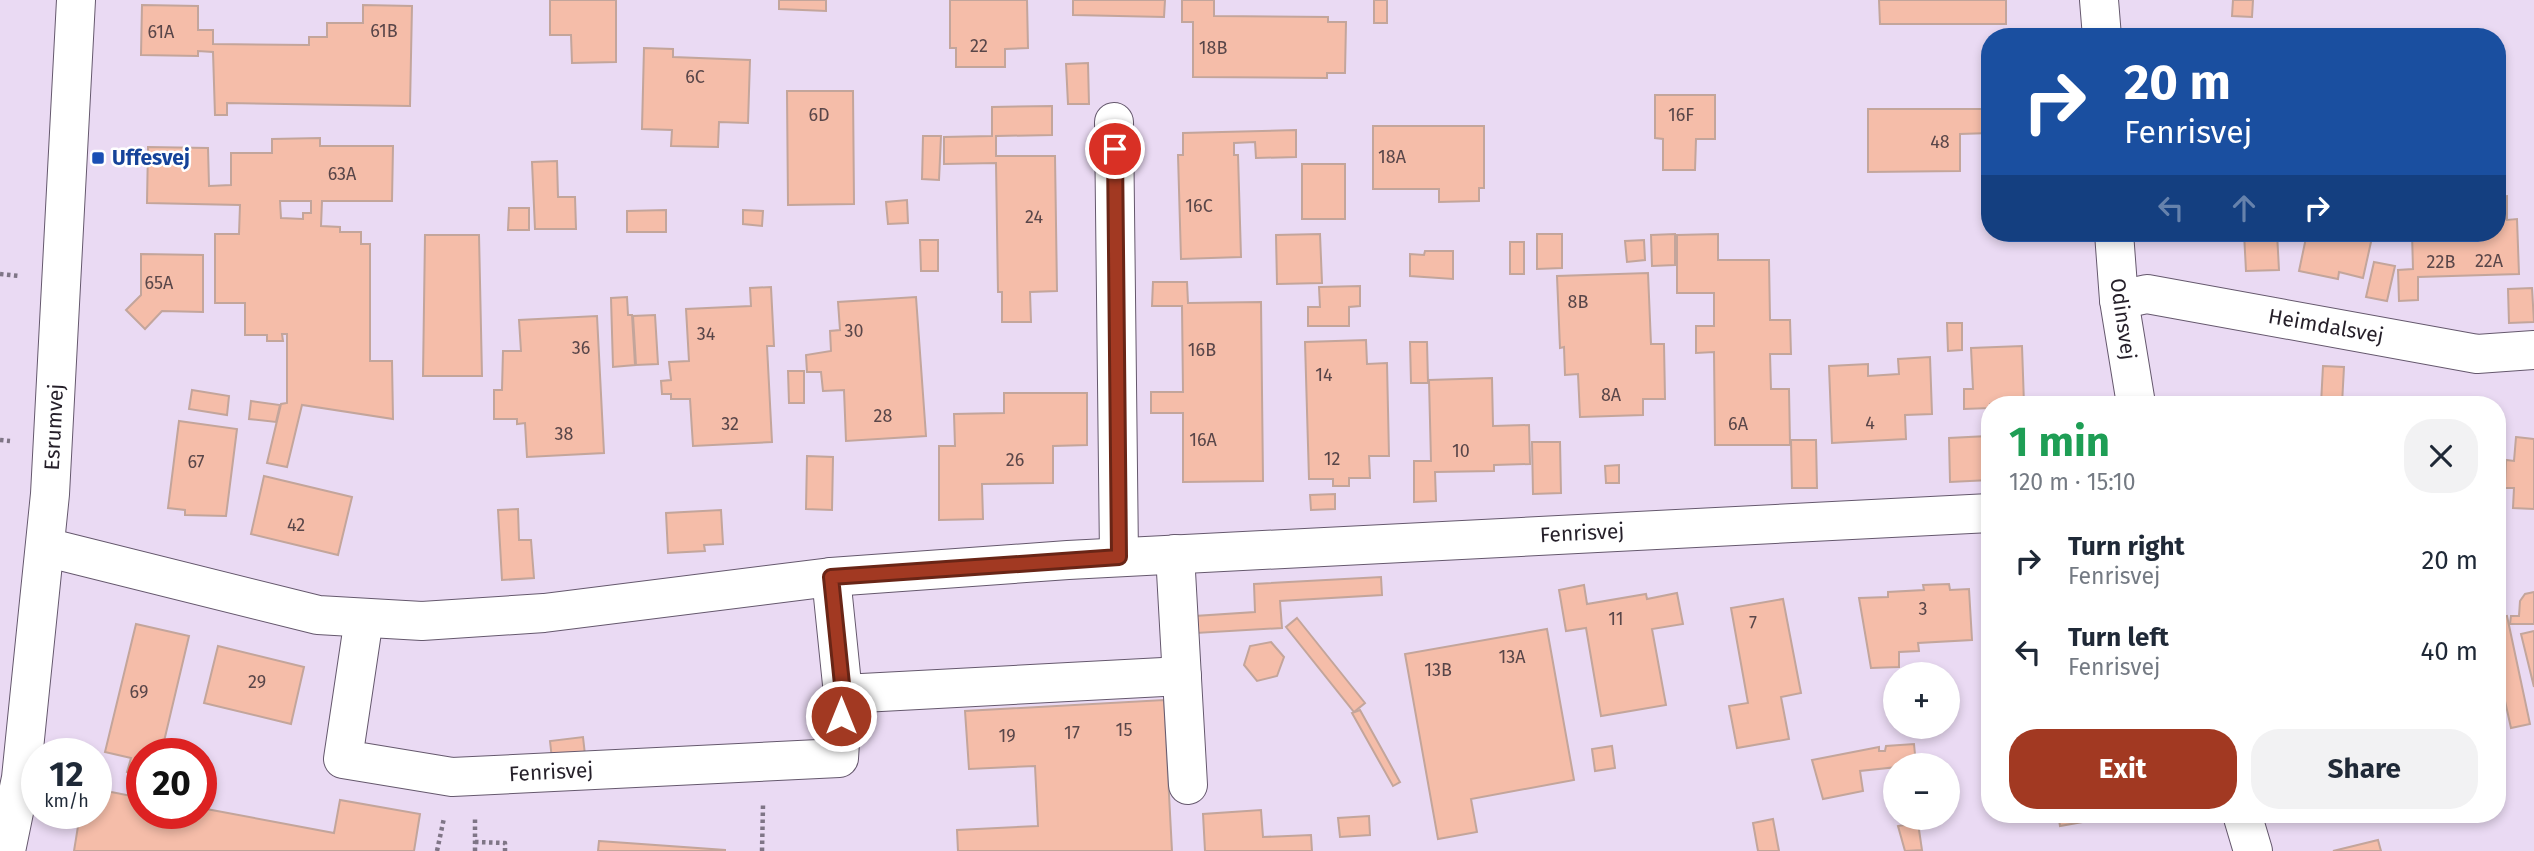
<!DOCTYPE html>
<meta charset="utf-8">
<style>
:root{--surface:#fff;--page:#f2f2f3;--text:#1f2937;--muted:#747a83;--accent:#a23922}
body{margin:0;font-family:"Fira Sans",sans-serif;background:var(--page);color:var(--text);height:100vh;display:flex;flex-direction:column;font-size:26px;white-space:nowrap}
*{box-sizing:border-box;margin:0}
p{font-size:23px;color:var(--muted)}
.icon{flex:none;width:38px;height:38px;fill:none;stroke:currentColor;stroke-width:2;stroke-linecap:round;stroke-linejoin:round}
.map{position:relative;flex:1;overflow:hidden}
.panel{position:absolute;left:1981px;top:396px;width:525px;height:427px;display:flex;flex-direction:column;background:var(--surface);border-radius:28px;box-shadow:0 4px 10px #0003}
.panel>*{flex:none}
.banner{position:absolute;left:1981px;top:28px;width:525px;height:214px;border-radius:28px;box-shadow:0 4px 10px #0003;background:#1a4fa0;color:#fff;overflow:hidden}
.tools{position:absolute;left:1883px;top:662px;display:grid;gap:14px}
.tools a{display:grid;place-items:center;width:77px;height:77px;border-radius:50%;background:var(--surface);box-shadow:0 4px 10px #0003;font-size:35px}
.speed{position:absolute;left:21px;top:738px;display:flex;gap:14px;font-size:35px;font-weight:700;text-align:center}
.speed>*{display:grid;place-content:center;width:91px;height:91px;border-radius:50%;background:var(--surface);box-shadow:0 4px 10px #0003;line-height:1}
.speed small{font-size:18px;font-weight:400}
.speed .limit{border:10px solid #d22;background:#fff;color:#111}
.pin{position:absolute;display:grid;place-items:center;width:60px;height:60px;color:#fff;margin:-30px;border:4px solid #fff;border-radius:50%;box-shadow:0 2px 7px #0007}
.me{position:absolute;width:77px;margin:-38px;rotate:0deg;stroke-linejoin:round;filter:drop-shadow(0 0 5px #0008)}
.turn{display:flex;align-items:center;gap:24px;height:147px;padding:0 28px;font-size:32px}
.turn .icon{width:91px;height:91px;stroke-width:2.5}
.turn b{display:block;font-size:49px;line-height:60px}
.lanes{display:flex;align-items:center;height:66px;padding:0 28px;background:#0003;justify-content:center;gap:35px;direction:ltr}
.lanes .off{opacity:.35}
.round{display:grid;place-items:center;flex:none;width:74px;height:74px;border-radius:28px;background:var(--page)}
.overview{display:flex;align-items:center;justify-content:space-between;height:119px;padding:0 28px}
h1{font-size:42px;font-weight:700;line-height:52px;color:#1e9e55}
.action{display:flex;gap:14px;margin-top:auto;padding:14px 28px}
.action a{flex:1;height:80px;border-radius:28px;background:var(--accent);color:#fff;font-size:28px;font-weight:700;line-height:80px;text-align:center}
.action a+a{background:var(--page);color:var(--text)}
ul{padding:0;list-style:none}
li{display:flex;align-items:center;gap:21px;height:91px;padding:0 28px}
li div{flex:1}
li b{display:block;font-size:26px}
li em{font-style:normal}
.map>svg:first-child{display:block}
.building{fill:#f5bda9;stroke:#c3a59b;stroke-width:2;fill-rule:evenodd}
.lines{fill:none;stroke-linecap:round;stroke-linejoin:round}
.minor-casing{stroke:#65586d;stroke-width:40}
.path{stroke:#7f7586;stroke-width:4.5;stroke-dasharray:3.5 3.5;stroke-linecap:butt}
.minor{stroke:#fff;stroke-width:38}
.route-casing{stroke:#692516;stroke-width:18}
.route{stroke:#a23922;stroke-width:12}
.transit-dot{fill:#1a4fb4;stroke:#fff;stroke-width:2.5}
.labels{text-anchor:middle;stroke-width:5;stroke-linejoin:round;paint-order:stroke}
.number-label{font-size:18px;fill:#594649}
.transit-label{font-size:21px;font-weight:bold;fill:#164399;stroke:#fff;text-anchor:start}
.street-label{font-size:21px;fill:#251f29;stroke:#fff}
</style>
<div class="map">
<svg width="2534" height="851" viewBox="0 0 2534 851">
<rect width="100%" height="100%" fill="#eadaf3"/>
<g class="building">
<polygon points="550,0 616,0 616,62 572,63 571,35 550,35"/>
<polygon points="779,0 826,0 826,11 779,9"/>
<polygon points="950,0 1027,0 1028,48 1005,49 1005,67 956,67 956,48 950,48"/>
<polygon points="1073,0 1165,0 1164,17 1073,15"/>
<polygon points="1182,0 1214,0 1214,16 1328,17 1328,22 1346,22 1345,73 1327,73 1327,78 1193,77 1193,22 1182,22"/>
<rect x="1374" y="0" width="13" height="23"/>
<polygon points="1879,0 2006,0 2006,24 1880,24"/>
<polygon points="2233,0 2253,0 2252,17 2232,16"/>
<polygon points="142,5 198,6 198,30 213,30 213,44 309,45 309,37 327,37 327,23 363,23 363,5 412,6 410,106 227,103 227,115 215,115 213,52 198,51 198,56 141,55"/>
<polygon points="644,48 673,49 673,57 750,60 748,123 719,122 718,147 671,146 672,130 642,129"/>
<polygon points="1088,63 1089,104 1068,104 1066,64"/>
<polygon points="787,91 853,91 854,204 788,205"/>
<polygon points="1655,95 1715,95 1715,139 1696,139 1695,170 1663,170 1663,139 1655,138"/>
<polygon points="1052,106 1052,135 996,136 996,156 1055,156 1057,291 1030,292 1031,322 1002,322 1002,292 998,292 996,163 944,164 944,137 992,136 992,107"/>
<polygon points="1868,109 1990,109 1990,133 1960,134 1960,171 1868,172"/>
<polygon points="1373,126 1484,126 1484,188 1479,188 1479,201 1439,202 1439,189 1373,189"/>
<polygon points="1296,130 1296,157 1256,158 1255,142 1234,143 1234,155 1238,155 1241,257 1181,259 1178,155 1183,155 1183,133"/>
<polygon points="923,136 941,136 939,180 922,179"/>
<path d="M320,138V146H393L392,201H322L321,226L340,227V232H361V244H370V361H392L393,419L302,405L287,467L267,463L281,404L287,403V334H282L283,341H267V335H245V303H215V234H239L240,205L147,203L148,147L208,148L209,186L231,185V153H272V139ZM280,201H311V213H303V219L281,218Z"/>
<polygon points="557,161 558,197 575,197 576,229 535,229 532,162"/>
<rect x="1302" y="164" width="43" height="55"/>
<polygon points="2507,196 2507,220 2517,219 2519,274 2418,277 2418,300 2399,301 2398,270 2413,269 2412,233 2497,233 2497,197"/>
<polygon points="907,200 908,223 888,224 886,202"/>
<polygon points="509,208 529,208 529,230 508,230"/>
<polygon points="666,210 666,232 627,232 627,211"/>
<polygon points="743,210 763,211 762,226 743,224"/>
<polygon points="2244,233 2277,233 2279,270 2246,271"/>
<polygon points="2307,233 2373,233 2363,278 2339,272 2338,279 2299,271"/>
<polygon points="1320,234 1322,283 1277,284 1276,235"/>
<polygon points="1537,234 1562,234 1562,268 1537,269"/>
<polygon points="1675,234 1675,265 1652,266 1651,235"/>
<polygon points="1718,234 1718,260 1769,260 1770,320 1790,320 1791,354 1770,354 1771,389 1789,389 1790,445 1715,445 1714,352 1696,353 1696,326 1714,326 1714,293 1677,293 1677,235"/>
<polygon points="425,235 479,235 482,376 423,376"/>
<polygon points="920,240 938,240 938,271 921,271"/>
<polygon points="1644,240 1645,260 1627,262 1625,241"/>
<rect x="1510" y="242" width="14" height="32"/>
<polygon points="1425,251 1453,251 1453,279 1410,276 1410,254 1424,255"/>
<polygon points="141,254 203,255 203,312 162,311 145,329 126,310 141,295"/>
<polygon points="2374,262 2395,266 2387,301 2366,297"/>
<polygon points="1648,273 1651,344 1664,344 1665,399 1643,399 1643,415 1580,417 1578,374 1565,375 1564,347 1560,348 1557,276"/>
<polygon points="1153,282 1187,282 1188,303 1261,302 1263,481 1183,482 1183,413 1151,413 1151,392 1183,392 1182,306 1152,306"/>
<polygon points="1360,286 1360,306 1349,307 1349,326 1308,326 1308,307 1320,307 1319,287"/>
<polygon points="771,287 774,346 767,346 772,442 693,446 690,399 671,399 671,394 662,394 661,381 671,380 669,362 689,361 686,309 751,306 750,288"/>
<polygon points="2532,288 2534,322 2509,323 2508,289"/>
<polygon points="627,297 628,315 632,315 635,365 613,367 611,298"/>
<polygon points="916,297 926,436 846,441 844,390 823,391 821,372 807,372 806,355 831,351 830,331 840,330 838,302"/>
<polygon points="655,315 658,364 636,365 633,316"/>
<polygon points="597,316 604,453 527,457 525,423 517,424 517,419 494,419 494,390 502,390 503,351 521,351 519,320"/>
<polygon points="1947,323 1962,323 1962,350 1948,351"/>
<polygon points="1366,340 1367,364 1387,363 1389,456 1369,456 1370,478 1349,478 1349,486 1333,486 1333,479 1309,479 1305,342"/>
<polygon points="1410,342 1427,342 1428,383 1411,383"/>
<polygon points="2022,346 2024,404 1990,404 1990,408 1964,409 1964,389 1973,389 1971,348"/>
<polygon points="1930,357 1932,414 1905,415 1906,439 1832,443 1829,366 1868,364 1868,376 1899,374 1898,359"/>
<polygon points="2323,366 2344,367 2342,404 2321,404"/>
<polygon points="788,371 804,371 804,403 789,403"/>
<polygon points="1492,378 1493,426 1529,425 1530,464 1494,465 1494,471 1435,472 1436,501 1414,502 1414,461 1431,461 1429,380"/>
<polygon points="192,390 229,396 227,415 189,409"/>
<polygon points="1004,393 1087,393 1087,445 1053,446 1053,483 982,484 983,519 939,520 939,446 955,446 954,414 1004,413"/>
<polygon points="251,401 280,405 276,422 249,419"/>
<polygon points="1990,417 1990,480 1950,482 1949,438 1988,436 1987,418"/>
<polygon points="179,421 237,429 226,516 185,515 185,510 168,508"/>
<polygon points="2516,437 2534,439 2534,509 2513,508 2514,488 2505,488 2506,460 2514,461"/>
<polygon points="1791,440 1816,440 1817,488 1792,488"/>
<polygon points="1532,442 1560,442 1561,493 1533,494"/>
<polygon points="807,456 833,457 832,510 806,509"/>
<polygon points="1619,465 1619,483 1606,483 1605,466"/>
<polygon points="264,476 352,497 338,555 251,534"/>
<polygon points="1335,494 1335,509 1311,510 1310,495"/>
<polygon points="518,509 519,540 531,540 534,578 502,580 498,510"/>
<polygon points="721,510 723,544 704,545 705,551 668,553 666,513"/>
<polygon points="1381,577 1382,595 1280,601 1282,628 1196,633 1195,616 1255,612 1254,584"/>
<polygon points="1949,584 1950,590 1969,589 1972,640 1918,643 1919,651 1899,652 1899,667 1871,668 1859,598 1888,597 1888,592 1924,590 1923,585"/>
<polygon points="1584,585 1587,604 1646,594 1647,599 1677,593 1683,624 1652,629 1666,705 1601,716 1586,628 1566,631 1559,590"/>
<polygon points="2534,592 2534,624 2510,624 2511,616 2519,616 2520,601 2525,594"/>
<polygon points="1783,599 1801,693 1781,697 1789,739 1737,748 1729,706 1748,703 1731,608"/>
<polygon points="2507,616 2530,724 2511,728 2497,665 2497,618"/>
<polygon points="1297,618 1365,703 1354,712 1286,627"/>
<polygon points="136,624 189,636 161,754 142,754 142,775 127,772 131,758 105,752"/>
<polygon points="1547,629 1574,780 1471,799 1477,832 1438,839 1405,654"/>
<polygon points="2534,631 2534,687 2521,634"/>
<polygon points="1271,642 1284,657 1277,676 1257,681 1244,665 1250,646"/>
<polygon points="218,646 304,667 291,724 204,703"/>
<polygon points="1164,700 1172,851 958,851 957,830 1038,826 1035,766 969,769 965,711"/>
<polygon points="1360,710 1400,782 1393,786 1352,713"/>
<polygon points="583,737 585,755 552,759 550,741"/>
<polygon points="1914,744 1916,765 1860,771 1863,791 1823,799 1812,760 1879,747 1879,751 1885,751 1886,746"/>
<polygon points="1612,746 1615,768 1595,771 1592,749"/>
<polygon points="96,789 142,798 142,814 201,814 201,808 334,833 340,800 420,814 414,851 74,851 80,814 96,814"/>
<polygon points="1261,810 1263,837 1311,835 1312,851 1205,851 1203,814"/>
<polygon points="2058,814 2127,814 2060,826"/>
<polygon points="1369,816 1370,835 1340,837 1338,818"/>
<polygon points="1773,819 1779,851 1758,851 1753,823"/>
<polygon points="1918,823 1922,850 1905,851 1898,826"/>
<polygon points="2378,840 2381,851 2333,851"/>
<polygon points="599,841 725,850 725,851 598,851"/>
</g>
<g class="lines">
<g class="minor-casing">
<g id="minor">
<polyline points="2099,0 2102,37"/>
<polyline points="1114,122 1119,557"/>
<polyline points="2114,233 2119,300 2136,404"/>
<polyline points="2119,300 2147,294 2477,354 2534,350"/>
<polyline points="45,547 318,615 422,621 544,613 831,577 1068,560 1990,513"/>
<polyline points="1175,554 1188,785"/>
<polyline points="831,577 843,694"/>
<polyline points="364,618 343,759 452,777 839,758 843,694 1182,676"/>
<polyline points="2242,814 2253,851"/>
<polyline points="6,851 21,778 50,494 76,0"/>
</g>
</g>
<g class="path">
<polyline points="0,274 19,276"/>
<polyline points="0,440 10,441"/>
<polyline points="475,842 505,843 505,851"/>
<polyline points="437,851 444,818"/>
<polyline points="475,851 475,816"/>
<polyline points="762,851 763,805"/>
</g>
<use href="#minor" class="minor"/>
</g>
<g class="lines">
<g class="route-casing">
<polyline id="route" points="841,716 843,694 831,577 1119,557 1115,149"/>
</g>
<use href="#route" class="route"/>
</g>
<rect class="transit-dot" x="91" y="151" width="14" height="14" rx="3.5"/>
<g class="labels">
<g class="number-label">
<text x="384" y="37">61B</text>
<text x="161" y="38">61A</text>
<text x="979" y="52">22</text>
<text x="1213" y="54">18B</text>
<text x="695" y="83">6C</text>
<text x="819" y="121">6D</text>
<text x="1681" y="121">16F</text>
<text x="1940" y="148">48</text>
<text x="1392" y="163">18A</text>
<text x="342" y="180">63A</text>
<text x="1199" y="212">16C</text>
<text x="1034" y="223">24</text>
<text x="2489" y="267">22A</text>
<text x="2441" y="268">22B</text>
<text x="159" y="289">65A</text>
<text x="1578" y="308">8B</text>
<text x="854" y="337">30</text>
<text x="706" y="340">34</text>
<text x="581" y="354">36</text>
<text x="1202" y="356">16B</text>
<text x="1324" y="381">14</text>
<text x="1611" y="401">8A</text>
<text x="883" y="422">28</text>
<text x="1870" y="429">4</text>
<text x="730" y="430">32</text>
<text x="1738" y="430">6A</text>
<text x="564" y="440">38</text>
<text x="1203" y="446">16A</text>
<text x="1461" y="457">10</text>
<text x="1332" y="465">12</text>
<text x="1015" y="466">26</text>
<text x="196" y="468">67</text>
<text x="296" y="531">42</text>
<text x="1923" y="615">3</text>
<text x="1616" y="625">11</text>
<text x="1753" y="629">7</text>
<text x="1512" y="663">13A</text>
<text x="1438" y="676">13B</text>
<text x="257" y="688">29</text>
<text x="139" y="698">69</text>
<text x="1124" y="736">15</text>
<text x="1072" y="739">17</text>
<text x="1007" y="742">19</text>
</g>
<g class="transit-label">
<text x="112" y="165">Uffesvej</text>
</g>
<g class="street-label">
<text transform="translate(2123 319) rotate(82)" y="7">Odinsvej</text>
<text transform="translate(2326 326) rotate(10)" y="7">Heimdalsvej</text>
<text transform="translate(54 427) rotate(-87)" y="7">Esrumvej</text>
<text transform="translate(1582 533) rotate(-3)" y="7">Fenrisvej</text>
<text transform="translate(551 772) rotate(-3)" y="7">Fenrisvej</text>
</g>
</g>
</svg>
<div class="tools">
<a>+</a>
<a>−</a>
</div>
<div class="speed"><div>12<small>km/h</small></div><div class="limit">20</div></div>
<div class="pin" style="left:1115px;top:149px;background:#d93025"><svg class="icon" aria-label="arrive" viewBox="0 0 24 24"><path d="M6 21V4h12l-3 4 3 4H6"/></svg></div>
<svg class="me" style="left:841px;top:716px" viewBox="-20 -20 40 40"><circle r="17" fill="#a23922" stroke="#fff" stroke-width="3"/><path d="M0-11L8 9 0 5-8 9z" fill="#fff"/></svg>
<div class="banner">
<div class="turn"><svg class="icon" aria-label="right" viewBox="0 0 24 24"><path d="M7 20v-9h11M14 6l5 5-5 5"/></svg><div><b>20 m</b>Fenrisvej</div></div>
<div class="lanes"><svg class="icon off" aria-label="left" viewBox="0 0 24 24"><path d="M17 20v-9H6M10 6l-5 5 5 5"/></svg><svg class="icon off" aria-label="ahead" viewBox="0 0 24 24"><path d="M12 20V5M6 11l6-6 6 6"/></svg><svg class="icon" aria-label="right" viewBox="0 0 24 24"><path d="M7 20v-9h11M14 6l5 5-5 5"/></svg></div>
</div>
<section class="panel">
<div class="overview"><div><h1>1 min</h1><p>120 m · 15:10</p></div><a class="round"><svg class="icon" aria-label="close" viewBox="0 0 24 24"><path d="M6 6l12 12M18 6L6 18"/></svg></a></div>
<ul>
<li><svg class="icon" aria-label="right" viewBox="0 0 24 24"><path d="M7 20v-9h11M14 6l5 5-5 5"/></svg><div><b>Turn right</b><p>Fenrisvej</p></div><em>20 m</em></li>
<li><svg class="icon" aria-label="left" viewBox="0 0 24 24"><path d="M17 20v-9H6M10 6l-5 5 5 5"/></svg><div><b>Turn left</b><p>Fenrisvej</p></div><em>40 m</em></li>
</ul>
<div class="action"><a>Exit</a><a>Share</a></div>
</section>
</div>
